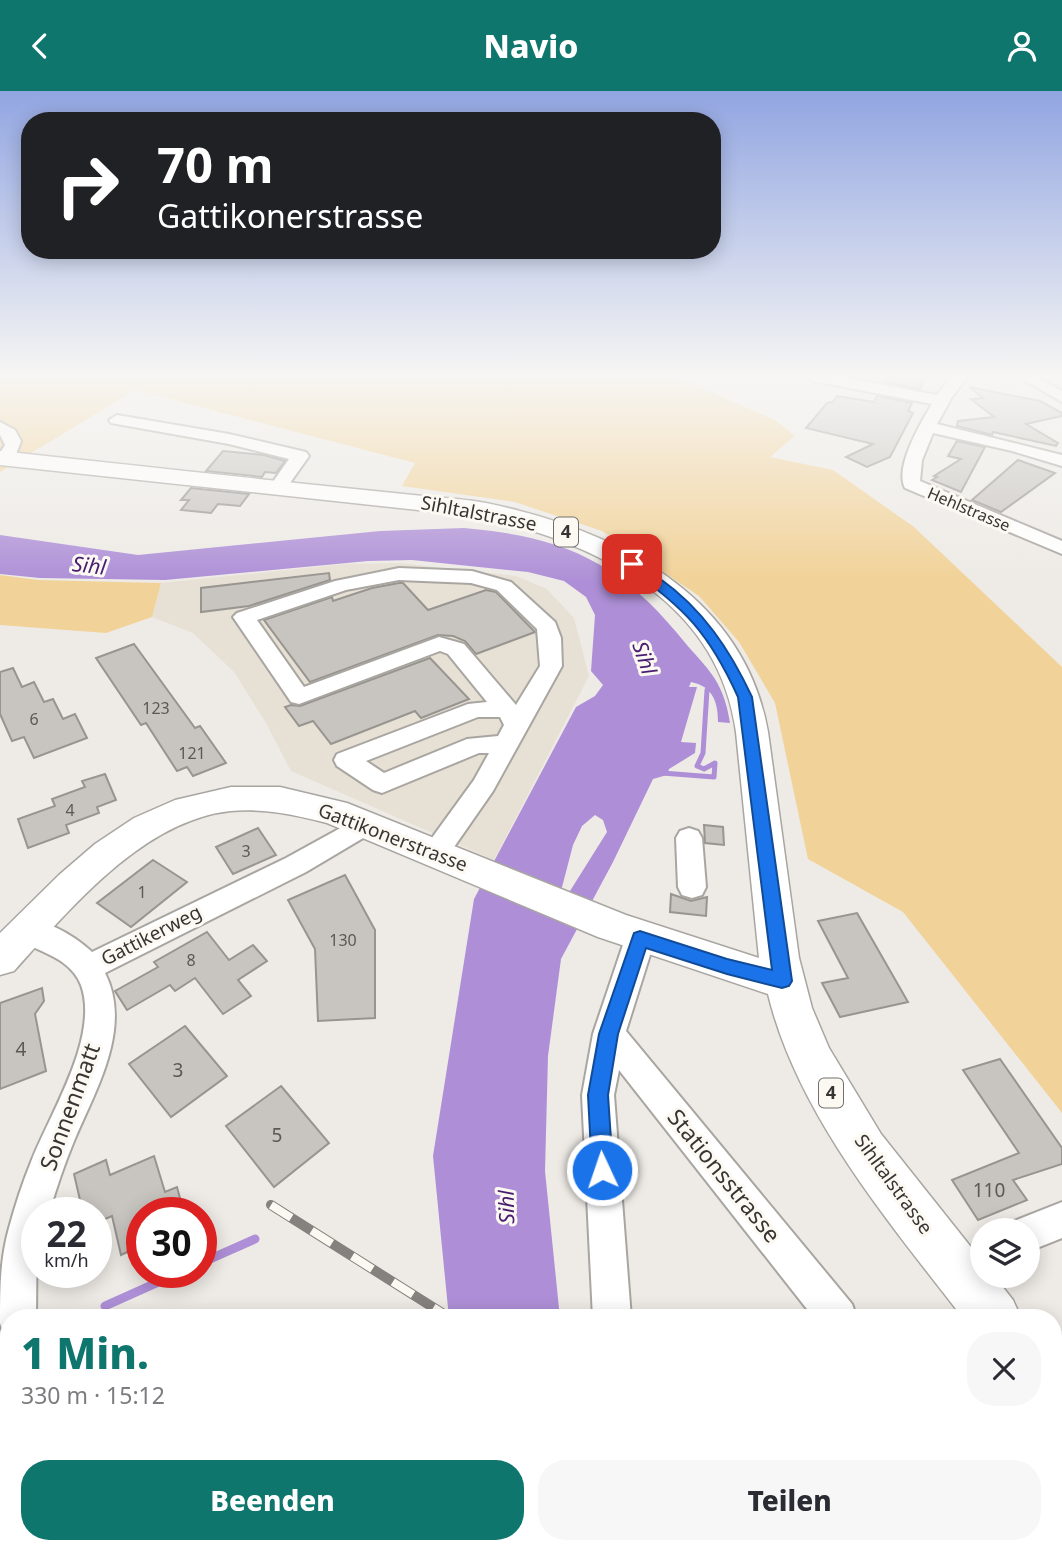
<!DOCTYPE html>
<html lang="de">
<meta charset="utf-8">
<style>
:root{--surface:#fff;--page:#f7f7f7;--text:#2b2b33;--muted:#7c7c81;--accent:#0f766e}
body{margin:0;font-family:"Noto Sans",sans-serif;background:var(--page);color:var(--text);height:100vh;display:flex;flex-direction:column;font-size:26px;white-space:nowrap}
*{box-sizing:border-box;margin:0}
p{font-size:23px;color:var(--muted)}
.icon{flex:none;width:38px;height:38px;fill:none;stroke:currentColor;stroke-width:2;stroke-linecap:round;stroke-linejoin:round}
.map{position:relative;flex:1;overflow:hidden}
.panel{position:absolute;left:0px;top:1218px;width:1062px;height:245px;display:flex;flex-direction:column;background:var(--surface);border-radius:28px 28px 0 0;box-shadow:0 4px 18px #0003}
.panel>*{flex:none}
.top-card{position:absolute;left:21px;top:21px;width:700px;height:147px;border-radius:28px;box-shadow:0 4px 18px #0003;background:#202124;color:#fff;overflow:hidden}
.controls{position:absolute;left:970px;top:1127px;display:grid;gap:14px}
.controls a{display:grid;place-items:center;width:70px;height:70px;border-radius:50%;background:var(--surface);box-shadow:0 4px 18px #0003;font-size:35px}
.speed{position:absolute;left:21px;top:1106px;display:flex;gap:14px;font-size:35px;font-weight:700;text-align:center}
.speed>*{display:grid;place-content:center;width:91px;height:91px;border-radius:50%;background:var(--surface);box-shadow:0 4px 18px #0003;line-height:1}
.speed small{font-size:18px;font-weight:400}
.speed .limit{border:10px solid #d22;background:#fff;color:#111}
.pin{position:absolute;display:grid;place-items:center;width:60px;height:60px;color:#fff;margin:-30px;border-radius:14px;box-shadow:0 4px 10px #0006}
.me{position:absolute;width:77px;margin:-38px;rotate:357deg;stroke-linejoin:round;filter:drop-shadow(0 0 5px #0008)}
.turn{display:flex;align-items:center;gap:24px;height:147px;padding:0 21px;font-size:32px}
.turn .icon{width:91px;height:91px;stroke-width:2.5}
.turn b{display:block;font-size:49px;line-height:60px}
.round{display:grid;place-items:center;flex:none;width:74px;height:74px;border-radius:28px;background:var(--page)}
.headline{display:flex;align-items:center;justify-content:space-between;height:119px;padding:0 21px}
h1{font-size:42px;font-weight:800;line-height:52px;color:var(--accent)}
.primary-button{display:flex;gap:14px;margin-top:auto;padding:14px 21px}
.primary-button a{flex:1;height:80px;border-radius:28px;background:var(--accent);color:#fff;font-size:28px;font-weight:800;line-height:80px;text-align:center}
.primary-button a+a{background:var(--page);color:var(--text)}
header{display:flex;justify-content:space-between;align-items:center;height:91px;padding:0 21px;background:var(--accent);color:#fff;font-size:32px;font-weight:800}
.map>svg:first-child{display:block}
.built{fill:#e7e0d5}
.green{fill:#f1d298}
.water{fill:#ae8fd7;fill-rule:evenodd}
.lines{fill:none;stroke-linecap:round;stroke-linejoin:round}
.stream-far1{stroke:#ae8fd7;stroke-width:5}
.stream{stroke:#ae8fd7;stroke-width:9}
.building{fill:#c8c5c0;stroke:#989590;stroke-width:2}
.minor-casing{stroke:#a9a6a1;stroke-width:4}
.major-casing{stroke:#a9a6a1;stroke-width:3}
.minor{fill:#fff;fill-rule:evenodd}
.major{fill:#fff;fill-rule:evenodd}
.rail-casing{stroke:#84817e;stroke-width:10}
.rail{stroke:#fcf9f3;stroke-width:8;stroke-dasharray:24;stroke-linecap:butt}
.route{fill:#1a73e8;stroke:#114b97;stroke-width:2}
.labels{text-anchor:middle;stroke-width:6;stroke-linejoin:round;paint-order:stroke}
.far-street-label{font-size:16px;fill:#373533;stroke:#fcf9f3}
.number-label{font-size:16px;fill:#5b5956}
.shield{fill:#fcf9f3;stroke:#72706d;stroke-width:2}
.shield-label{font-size:18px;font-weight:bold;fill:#373533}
.street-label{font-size:19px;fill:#373533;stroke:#fcf9f3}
.near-number-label{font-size:19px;fill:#5b5956}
.water-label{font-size:21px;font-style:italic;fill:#481d70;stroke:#fcf9f3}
.near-street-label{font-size:23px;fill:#373533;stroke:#fcf9f3}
</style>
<header><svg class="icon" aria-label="back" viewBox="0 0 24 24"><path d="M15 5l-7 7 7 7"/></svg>Navio<svg class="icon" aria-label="person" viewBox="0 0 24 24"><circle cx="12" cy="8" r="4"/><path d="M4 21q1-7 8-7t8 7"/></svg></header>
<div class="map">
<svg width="1062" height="1463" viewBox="0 0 1062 1463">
<rect width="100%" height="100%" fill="#eeebe6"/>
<polygon class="built" points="400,472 516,485 547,498 574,527 589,585 494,769 291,680 266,632 234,581 193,542 152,526 161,492 345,473"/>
<g class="green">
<polygon points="0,285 675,285 775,329 795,345 770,366 833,379 914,436 1062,576 1062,1022 903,821 808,768 775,612 739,551 699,505 602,440 515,411 402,395 415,372 135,299 0,381"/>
<polygon points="0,484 38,489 161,492 152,526 106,542 0,534"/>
<polygon points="343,1454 457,1454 458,1463 342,1463"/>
</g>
<g class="water">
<path d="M464,437C558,445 616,468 677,542C704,576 723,585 730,632L718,631C718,610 712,595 691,591L689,596H697L681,651L696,652L695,662L669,678L667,684L653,688L613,771L561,868L548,965L545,1080L560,1227H449L433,1065L474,808L576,616L595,605L603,594L591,580L595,524L586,506L564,490L528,481L412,469L368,470L165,489L40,487L0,483V444L138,464L380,440ZM595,724L603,729L607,741L570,800H561L573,754L582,735Z"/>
<polygon points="457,1454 593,1454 594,1463 458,1463"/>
</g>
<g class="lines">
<polyline class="stream-far1" points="662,682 714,686 715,672 704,678 697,675 703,662 707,599"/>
<g class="stream">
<polyline points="201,1172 255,1148"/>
<polyline points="105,1215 181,1181"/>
</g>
</g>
<g class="building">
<polygon points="888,285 904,285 924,289 920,298 885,291"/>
<polygon points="969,296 1040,310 1062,322 1062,325 1026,333 1058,352 1056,355 993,341 992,344 957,335 958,330 994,326 971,308 983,307"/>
<polygon points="837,305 874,311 877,305 912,312 908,320 913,322 890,366 867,376 846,366 873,353 806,337 827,312 833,311"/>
<polygon points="957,350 985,356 961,401 932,389 937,386 934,385 961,368 948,365"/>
<polygon points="223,360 264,364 285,370 276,382 265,381 262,386 206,380"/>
<polygon points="1018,369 1055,382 1001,421 972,409"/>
<polygon points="191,397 249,403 240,415 218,413 211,422 181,419 189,409 181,409"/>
<polygon points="329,482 330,489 249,515 201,521 201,497"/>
<polygon points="399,492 403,492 428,519 486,499 496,501 535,541 476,563 465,550 453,545 438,544 310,591 264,529 332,506 333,510 372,497"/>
<polygon points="134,553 195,637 200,635 226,672 193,685 187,676 177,680 146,632 141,634 96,567"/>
<polygon points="430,567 469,608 421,627 415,620 331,653 313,630 299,635 285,616 291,614 300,615"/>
<polygon points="13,577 22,596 34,591 44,611 53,608 63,628 75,623 87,647 34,667 24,646 12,650 0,623 0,581"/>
<polygon points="105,683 116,709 97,716 99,722 66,734 69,742 28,757 18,728 55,715 52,708 85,696 82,690"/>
<polygon points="704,734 723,736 724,754 705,752"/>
<polygon points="258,737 276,764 233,783 216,756"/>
<polygon points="153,769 187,791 131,836 97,812"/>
<polygon points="345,784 375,839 375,927 318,930 315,858 288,809"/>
<polygon points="671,803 691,810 707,806 706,825 670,821"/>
<polygon points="857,822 908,911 840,926 822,892 848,887 818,830"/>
<polygon points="207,841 229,869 253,854 267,870 238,889 251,905 223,923 195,887 175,900 170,894 127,919 115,900 158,876 154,871"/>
<polygon points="42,897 44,910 35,923 46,980 0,998 0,912"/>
<polygon points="185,935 227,985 171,1026 129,973"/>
<polygon points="1000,968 1062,1057 1062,1073 1013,1089 1027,1109 978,1129 952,1089 1019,1062 963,979"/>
<polygon points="281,995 329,1052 274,1096 226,1035"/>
<polygon points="154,1065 165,1101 177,1096 184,1122 142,1122 142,1154 121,1164 112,1125 96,1132 96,1122 83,1122 74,1083 106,1069 110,1084"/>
</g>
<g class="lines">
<g class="minor-casing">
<g id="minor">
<path d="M806,285H838L937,304L952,285H968L952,306L937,333L1062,364V375L1012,360L933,342L922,369L920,390L1062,450V463L905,397C894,377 921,331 932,313L813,290Z"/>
<polygon points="1017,285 1036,285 1062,300 1062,311"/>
<polygon points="117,324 229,343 306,361 309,365 285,399 279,400 270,395 289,368 229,353 111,332 109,329"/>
<polygon points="0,331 15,339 21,350 15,366 5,372 0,371 0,362 5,354 0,344"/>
<path d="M399,477L472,480L511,491L555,531L561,547L562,575L493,700L445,769L435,772L425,769L421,762L474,689L489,662H479L382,702L373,699L337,675L334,669L337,663L468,613L487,611L448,563L440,560L299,613L291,611L233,526L237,522L335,490ZM399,489L471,492L497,499L537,538L540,575L516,614L464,553L439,546L304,596L257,529L346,499ZM478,626H500L504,634L498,645L467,648L384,682L366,670Z"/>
<path d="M366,723L375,726L379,733L375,740L306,781L105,882C133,937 95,1000 74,1050C64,1074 56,1098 49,1122H37L36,1227H9V1243L3,1241L0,1232C0,1199 0,1169 9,1137C15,1115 22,1093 31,1071C49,1024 100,946 81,894C67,859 24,862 13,839L17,831C40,823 75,845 92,861L286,767Z"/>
<polygon points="689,737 698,740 702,747 706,796 702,804 692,807 682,804 678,796 676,747 680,740"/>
<polygon points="640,836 650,840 655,848 626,940 852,1213 857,1227 814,1227 619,979 614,1004 631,1227 593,1227 582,1004 593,943 625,848 630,840"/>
<polygon points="1062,1111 1062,1147 1027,1161 1027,1139 1010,1139 1014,1130"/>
<polygon points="630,1454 674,1454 676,1463 632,1463"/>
<polygon points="996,1454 1044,1454 1047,1463 1000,1463"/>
</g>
</g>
<g class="major-casing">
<g id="major">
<path d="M0,360C99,371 197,381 296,392C338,396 380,401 423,405C443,407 465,408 486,412C612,438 744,502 768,641L799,867L812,917L829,957L881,1043L982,1170V1185H994L1013,1209L1021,1227H963C889,1131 797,1023 768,903L598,846L327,732C296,724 264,717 231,720C143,729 70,818 14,880L0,884V842L59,784L95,753L134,727L175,709L231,696H280L347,712L626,824L759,867L736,641C718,510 599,454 483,426L0,374Z"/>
<polygon points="1054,1275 1062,1278 1062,1340 1054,1337"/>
</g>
</g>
<use href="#minor" class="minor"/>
<use href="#major" class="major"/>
<g class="rail-casing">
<g id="rail">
<polyline points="271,1114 450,1227"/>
<polyline points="785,1454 795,1463"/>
</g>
</g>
<use href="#rail" class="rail"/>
</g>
<linearGradient id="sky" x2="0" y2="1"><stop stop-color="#91a5e1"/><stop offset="0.58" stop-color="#f7f6f4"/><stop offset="1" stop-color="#f7f6f4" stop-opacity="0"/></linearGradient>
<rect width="1062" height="490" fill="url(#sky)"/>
<path class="route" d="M632,470C642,473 651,481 659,487C703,518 730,559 752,606L792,890L789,895L782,897L727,883L646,857L618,943L608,1004L613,1079L610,1086L602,1089L595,1086L592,1079L588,1004L599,943L634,842L640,840L727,868L772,879L738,606C709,542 685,517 627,476L626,473Z"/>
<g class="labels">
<g class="far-street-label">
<text transform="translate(969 418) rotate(23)" y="6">Hehlstrasse</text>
</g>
<g class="number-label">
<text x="156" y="623">123</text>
<text x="34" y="634">6</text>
<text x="192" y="668">121</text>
<text x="70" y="725">4</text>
<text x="246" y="766">3</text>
<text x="142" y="807">1</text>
<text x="343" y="855">130</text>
<text x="191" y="875">8</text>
</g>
<g class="shield">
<rect x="554" y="426.5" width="24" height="29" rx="5"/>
<rect x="819" y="987.5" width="24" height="29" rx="5"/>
</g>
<g class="shield-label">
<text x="566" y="447">4</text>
<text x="831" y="1008">4</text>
</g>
<g class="street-label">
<text transform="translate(479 422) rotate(11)" y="7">Sihltalstrasse</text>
<text transform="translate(393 746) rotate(21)" y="7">Gattikonerstrasse</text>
<text transform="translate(151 844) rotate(-27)" y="7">Gattikerweg</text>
<text transform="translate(894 1093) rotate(54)" y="7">Sihltalstrasse</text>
</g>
<g class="near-number-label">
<text x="21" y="965">4</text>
<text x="178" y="986">3</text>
<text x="277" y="1051">5</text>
<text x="989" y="1106">110</text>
</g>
<g class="water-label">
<text transform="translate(89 475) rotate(7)" y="7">Sihl</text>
<text transform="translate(644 567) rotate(71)" y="7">Sihl</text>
<text transform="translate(507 1116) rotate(-91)" y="7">Sihl</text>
</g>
<g class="near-street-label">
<text transform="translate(70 1016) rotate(-70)" y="8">Sonnenmatt</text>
<text transform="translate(724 1085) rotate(51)" y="8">Stationsstrasse</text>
</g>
</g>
</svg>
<div class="controls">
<a><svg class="icon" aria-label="layers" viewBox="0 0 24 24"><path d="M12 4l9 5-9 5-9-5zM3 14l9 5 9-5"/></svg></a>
</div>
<div class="speed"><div>22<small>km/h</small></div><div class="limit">30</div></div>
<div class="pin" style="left:632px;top:473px;background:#d93025"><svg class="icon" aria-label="arrive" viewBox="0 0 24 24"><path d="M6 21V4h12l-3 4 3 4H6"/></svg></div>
<svg class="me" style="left:602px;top:1079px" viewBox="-20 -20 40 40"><circle r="17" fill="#1a73e8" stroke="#fff" stroke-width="3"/><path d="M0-11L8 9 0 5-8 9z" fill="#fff"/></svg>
<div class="top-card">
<div class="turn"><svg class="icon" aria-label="right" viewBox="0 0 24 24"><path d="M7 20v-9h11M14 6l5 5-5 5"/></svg><div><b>70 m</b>Gattikonerstrasse</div></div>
</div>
<section class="panel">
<div class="headline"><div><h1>1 Min.</h1><p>330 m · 15:12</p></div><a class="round"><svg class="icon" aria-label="close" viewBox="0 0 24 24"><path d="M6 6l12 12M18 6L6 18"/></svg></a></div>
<div class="primary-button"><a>Beenden</a><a>Teilen</a></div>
</section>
</div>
